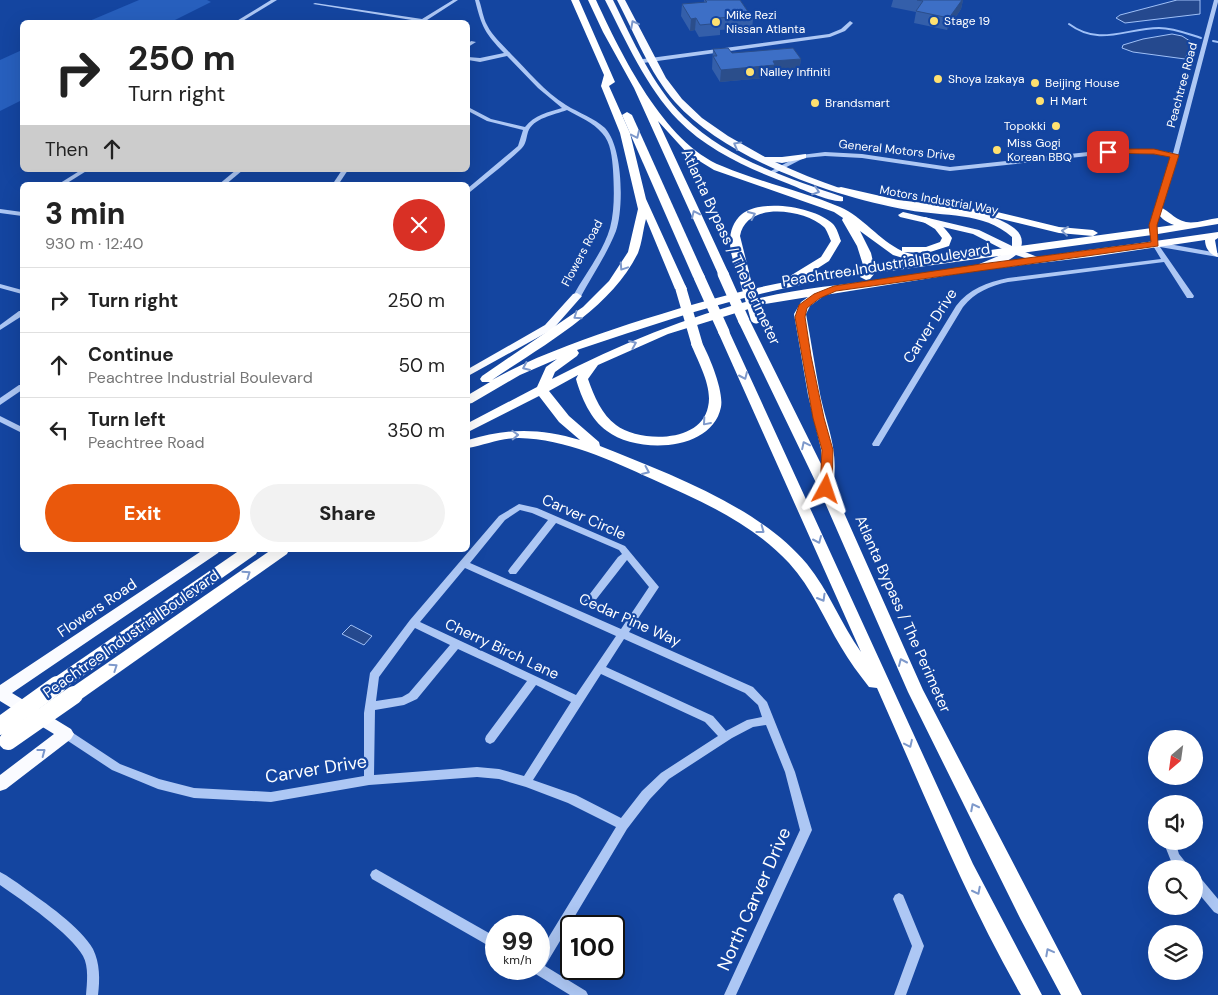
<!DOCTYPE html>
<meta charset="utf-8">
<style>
:root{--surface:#fff;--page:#f2f2f2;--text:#222;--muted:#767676;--line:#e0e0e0;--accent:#ea580c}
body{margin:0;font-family:"DM Sans",sans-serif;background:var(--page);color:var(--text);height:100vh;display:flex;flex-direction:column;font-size:19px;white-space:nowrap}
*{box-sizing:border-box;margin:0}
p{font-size:16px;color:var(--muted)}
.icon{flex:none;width:28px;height:28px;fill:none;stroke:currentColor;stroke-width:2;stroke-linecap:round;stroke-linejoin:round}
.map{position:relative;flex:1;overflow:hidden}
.side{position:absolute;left:20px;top:182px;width:450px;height:370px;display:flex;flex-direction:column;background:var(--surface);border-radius:8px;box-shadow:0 5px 20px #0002}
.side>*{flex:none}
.top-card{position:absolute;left:20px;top:20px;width:450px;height:152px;border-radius:8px;box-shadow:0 5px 20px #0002;background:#fff;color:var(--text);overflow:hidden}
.needle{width:32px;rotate:209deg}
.tools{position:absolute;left:1148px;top:730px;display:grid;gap:10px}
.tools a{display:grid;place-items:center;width:55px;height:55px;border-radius:50%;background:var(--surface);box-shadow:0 5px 20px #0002;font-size:25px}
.speed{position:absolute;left:485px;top:915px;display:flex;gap:10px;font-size:25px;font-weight:700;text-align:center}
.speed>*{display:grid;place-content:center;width:65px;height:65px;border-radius:50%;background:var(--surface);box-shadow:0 5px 20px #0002;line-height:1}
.speed small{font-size:12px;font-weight:400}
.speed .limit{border:2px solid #111;border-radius:8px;background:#fff;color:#111}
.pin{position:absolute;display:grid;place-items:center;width:42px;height:42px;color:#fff;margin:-21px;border-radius:10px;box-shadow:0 2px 8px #0006}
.me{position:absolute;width:55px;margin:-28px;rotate:5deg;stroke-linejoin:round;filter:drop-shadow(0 0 4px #0008)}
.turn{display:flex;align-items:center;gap:18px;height:105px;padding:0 25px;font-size:22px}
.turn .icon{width:65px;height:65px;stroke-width:2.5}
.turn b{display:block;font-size:35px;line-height:42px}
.then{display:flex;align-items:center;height:48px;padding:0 25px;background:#0003;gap:10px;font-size:19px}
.round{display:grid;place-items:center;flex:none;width:52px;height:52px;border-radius:26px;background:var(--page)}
.headline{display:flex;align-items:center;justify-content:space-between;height:85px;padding:0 25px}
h1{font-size:30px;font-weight:800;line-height:38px}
.primary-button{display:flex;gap:10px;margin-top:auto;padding:10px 25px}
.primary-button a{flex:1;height:58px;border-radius:30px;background:var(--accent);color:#fff;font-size:20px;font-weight:800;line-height:58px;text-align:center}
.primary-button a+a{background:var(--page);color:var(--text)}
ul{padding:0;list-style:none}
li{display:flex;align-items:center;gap:15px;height:65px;padding:0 25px;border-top:1px solid var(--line)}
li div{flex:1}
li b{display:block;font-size:19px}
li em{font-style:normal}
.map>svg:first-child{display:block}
.green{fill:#275fbd}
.water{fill:#25498e;stroke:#9fc0f7}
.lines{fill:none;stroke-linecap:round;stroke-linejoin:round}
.stream{stroke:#9fc0f7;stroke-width:2}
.minor{fill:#adc7f4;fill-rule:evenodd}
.major{fill:#fafbff;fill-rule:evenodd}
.highway{fill:#fff;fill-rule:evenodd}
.highway-bridge-far1{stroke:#fff;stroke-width:11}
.highway-bridge{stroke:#fff;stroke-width:18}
.wall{fill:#345faa}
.shaded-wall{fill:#2b4e8b}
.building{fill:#3d6fc6;stroke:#2b4e8b}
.oneway{stroke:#7b97cb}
.oneway2{stroke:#7e99cb}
.route{fill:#ea580c;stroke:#983908}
.poi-dot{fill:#ffe170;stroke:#1445a0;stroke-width:2}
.labels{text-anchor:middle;stroke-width:4.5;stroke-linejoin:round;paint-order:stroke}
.far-poi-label{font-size:12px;fill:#fff;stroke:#1445a0;text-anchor:start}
.far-street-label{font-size:12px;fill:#fff;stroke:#1445a0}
.street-label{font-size:15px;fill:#fff;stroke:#1445a0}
.near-street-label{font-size:18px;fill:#fff;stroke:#1445a0}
</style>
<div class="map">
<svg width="1218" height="995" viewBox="0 0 1218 995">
<rect width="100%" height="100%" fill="#1445a0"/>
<g class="green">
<polygon points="139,0 207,0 211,2 171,22 87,22"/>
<polygon points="22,50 22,100 0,111 0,60"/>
</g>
<g class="water">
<polygon points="1177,0 1200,0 1200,14 1125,23 1116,18 1120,15"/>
<polygon points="1172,34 1182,36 1193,43 1185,59 1133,52 1122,48 1123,45 1143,39"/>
<polygon points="351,625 372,636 364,645 342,634"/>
</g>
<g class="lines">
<g class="stream">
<path d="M1069,24C1100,47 1126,28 1159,28C1174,28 1188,34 1201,38"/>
<polyline points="1213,41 1218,42"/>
</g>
<g class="minor">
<polygon points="271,0 277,0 241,22 235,22"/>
<polygon points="453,0 458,0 424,22 313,4 315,3 422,19"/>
<path d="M475,0H479C482,8 483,18 487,25C493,37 503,45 511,54C528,71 545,92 566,105C579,113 594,118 605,128C623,147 624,208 616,231C607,254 592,276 580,298H577L573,296C585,274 603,252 610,228C615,209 614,188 613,170C612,158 611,142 602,133C593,122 579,117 567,110C554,115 533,118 528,132C526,139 526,145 520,150C504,165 487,178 470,192L468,193V188L518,146L523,130L487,121L468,111V107L491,119L525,127C534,115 549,112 562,108L538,88L507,56L480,62L468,60V57L480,58L504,53C485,33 482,28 475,0Z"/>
<path d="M1214,0H1218V2L1176,163L1156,225L1158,242L1218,253V257L1160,247L1194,296L1193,298H1187L1164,262L1008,282C990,286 975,292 963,307L879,446H873L872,444L956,306C969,289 987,282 1008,278L1161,259L1152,244L1150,225L1172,156L1154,154H1107L950,171L862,158L825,156L804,158L773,174H769V172L801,155L825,152L862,154L950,167L1107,150H1154L1173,153Z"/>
<polygon points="850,21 853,23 845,31 830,37 643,63 640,61 643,59 829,34 841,29"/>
<polygon points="471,41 476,42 468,47 468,44"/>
<polygon points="81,170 88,170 64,185 57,185"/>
<polygon points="236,170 243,170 225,185 218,185"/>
<polygon points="342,170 348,170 338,185 332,185"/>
<polygon points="0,209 22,212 22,216 0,213"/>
<polygon points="0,284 22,290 22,294 0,288"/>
<polygon points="19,311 22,311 22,316 0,330 0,325"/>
<polygon points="19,385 22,385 22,390 0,405 0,398"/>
<polygon points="0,416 22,427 22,433 0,422"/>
<path d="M519,504L537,508L625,546L659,587L629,632L753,687L767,702L795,772L812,830L736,995H724L800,830L785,772L766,725L753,727L732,738L669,779L650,799L627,829L545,966L586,991L588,995H570L534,973L532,969H539V953L616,827L568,803L526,787L499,779L477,777L369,785L271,802L194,798L158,789L112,770L62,737L61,734L62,731L66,729L70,731L120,764L159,779L194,788L271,792L364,776V713L370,673L410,620L499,516ZM520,510L532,513L548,520L510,568L508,571L510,574H516L556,523L619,550L622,554L618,557L583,603L585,606L588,607L591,606L627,560L649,587L621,629L470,563L505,520ZM465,568L616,636L576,695L420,622ZM415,628L450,645L409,693L402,697L376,701L379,677ZM624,639L745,693L758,705L762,717L747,720L726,731L713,716L606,667ZM458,649L527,681L486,736L485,739L486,742L490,744L494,742L536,685L571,702L524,776L499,769L477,767L374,775L375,710L404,705L417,699ZM601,674L705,722L718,736L661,773L642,791L621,818L576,795L533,780Z"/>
<polygon points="1163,841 1175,841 1179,854 1191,869 1177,869 1171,861"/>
<polygon points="376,869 496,937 496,950 372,879 370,875 372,871"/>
<path d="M0,872C8,876 16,882 23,887C44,902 81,927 93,949C100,963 100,980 98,995H86C87,983 89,967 83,956C70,933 23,901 0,885Z"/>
<polygon points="1194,874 1198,875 1218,899 1218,914 1214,912 1194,888"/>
<polygon points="899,893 903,895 924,946 906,995 894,995 912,946 893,899 895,895"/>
</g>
<g class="major">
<path d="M605,0H613C633,40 652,85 684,117C727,159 788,178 843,197V201C832,203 801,189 789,184C750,169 708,151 678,120C646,87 626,41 605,0Z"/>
<path d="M617,0H625L666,78L682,99L702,118L728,136L765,157H782L806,154V158L803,159L782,163L775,162C818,182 863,198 910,205C939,210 972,207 1000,220C1013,226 1027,234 1020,250L1045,260L1040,263L1016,255C1007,262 989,271 977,269V265L1008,252L973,234L900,217L898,215L903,212L979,230L1012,246V237C983,211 944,217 908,210C834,197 726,159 675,102C649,72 635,34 617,0Z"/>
<polygon points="577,293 582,296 553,329 468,376 468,369 545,325 573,294"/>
<polygon points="203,550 220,550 218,553 12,693 71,729 74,734 71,739 6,789 0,791 0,775 54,734 0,701 0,685"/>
</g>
<g class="highway">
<path d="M571,0H579L615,82L609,86L630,133L646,199L687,289L681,292L675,289L646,219C643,230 642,243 638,253C610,310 543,345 492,380C535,356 582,340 629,324C682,307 736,291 791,281L788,278L790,276L821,257L831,241C829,237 827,230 824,227C804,209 746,201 740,236L749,272L743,275L739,274C729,256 724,229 742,214C762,198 816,207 833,224C837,228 839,236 841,241L829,261L801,279L864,268L857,246L842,220L843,218L834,212L714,170L688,154L658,121L729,274L723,277L719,276L634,88L603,32L588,0H596C621,54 664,143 722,166C760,182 802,191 840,207C863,217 879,240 902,251V247H926L940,242L942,238L935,229L920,220L925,217C938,221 945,227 952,238L949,246L927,253L904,252L923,257L924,259L1174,225C1165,222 1160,217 1154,209L1155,207C1165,205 1172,219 1186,222C1195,224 1209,219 1218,218V224L1152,235L875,273L870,279L866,280L860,277L862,274C767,287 675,317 583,348L577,350L579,353L577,356L555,372L552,379C620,344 686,317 760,298C800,288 844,285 884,279C995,262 1107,248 1218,232V238L1215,240L1218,257C1210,255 1205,248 1205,240L1091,257L981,270L825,295L810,306L806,314C811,341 815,367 820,394C828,431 839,449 833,488L923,690L1082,995H1061L1021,920L908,692L819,489L738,321L744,317L750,321L822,466L821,449L808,395L794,314L801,302L808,297L765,304L668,334L598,365L588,379C594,396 602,415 616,425C640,443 701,443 708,407C713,387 698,362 691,344L693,341H701C709,355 724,391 721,407C712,452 637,454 607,431C591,420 581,397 576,379L578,375L549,391L569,416L599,442L600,446C667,473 760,507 807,564C829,591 841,624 861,652L718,332L724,328L728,329L973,864L1042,995H1021C965,897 923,791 877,688L869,687C859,674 849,661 841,647C824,619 812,588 789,563C752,523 701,501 652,479C610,460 566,439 519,438C501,438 485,445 468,448V440C507,428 540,428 580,440L559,422L539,396L468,432V423L537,387L546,367L557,359L520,375L472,403L468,404V395L490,382H482L480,379L482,376L583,307L609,281L628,252L638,209L620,133L601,86L604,75ZM860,231L893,255L913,261L874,266L871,253Z"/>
<polygon points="627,112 632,115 705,277 703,279 695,279 693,277 622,115"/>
<polygon points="841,187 898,200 993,211 1059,227 1093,230 1098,233 1093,236 1059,233 993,217 898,206 837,192 837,188"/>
<polygon points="240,550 258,550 256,554 63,690 57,692 51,690 49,685 51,680"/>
<polygon points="271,550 289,550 287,554 80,700 74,702 68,700 66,695 68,690"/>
</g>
<g class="highway-bridge-far1">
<polyline points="743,272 756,318"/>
<polyline points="723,274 744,321"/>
<polyline points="699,277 724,332"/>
<polyline points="681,289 697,344"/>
</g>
<g class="highway-bridge">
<polyline points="0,726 57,685"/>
<polyline points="8,741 74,695"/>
</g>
</g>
<g class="wall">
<polygon points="704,0 740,0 753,19 752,30 734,32 732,29 720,30 720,35 699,37 695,30 690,31 681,16 682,4 704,3"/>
<polygon points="893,0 963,0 961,9 947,30 914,23 916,12 891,7"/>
<polygon points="713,49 732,53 801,59 799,71 774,73 774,77 720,82 712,69"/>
</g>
<g class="shaded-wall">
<polygon points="962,0 963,0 961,9 947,30 949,18"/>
<polygon points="696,18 695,30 690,31 691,19"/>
<polygon points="801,59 799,71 774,73 774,77 720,82 721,70 773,61"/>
</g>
<g class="building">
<polygon points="705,0 740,0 753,19 735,20 733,17 718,18 721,23 700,25 696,18 691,19 682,4 707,2"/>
<polygon points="917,0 962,0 949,18 916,11 923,1"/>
<polygon points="728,48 732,53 793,48 801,59 773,61 775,65 721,70 713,56 717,56 713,49"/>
</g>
<defs><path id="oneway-chevron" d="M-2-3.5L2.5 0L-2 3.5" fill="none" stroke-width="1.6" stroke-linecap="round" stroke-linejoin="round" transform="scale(1.25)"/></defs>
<g class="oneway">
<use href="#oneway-chevron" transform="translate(634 24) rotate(-118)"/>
<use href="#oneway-chevron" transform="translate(737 145) rotate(-151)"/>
<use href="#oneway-chevron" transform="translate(816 191) rotate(19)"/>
<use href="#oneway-chevron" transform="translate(42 752) rotate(-37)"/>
</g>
<g class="oneway2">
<use href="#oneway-chevron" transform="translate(636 135) rotate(65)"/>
<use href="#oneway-chevron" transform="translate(695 214) rotate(-115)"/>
<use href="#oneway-chevron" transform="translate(752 215) rotate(-25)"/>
<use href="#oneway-chevron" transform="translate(1065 231) rotate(-173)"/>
<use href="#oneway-chevron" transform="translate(623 267) rotate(124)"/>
<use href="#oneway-chevron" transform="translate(577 316) rotate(145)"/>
<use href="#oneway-chevron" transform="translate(633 344) rotate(-23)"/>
<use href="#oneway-chevron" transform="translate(526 367) rotate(155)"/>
<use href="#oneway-chevron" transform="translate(744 376) rotate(66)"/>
<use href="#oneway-chevron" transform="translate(706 422) rotate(131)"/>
<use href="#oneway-chevron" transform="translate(515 435) rotate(-2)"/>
<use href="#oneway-chevron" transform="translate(805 445) rotate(-116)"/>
<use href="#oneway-chevron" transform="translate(646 471) rotate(24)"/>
<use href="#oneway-chevron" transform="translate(761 530) rotate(37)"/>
<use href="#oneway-chevron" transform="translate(818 540) rotate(66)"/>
<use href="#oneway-chevron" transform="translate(247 574) rotate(-35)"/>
<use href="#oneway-chevron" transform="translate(822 598) rotate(60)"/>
<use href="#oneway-chevron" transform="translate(902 662) rotate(-114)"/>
<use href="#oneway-chevron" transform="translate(114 667) rotate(-34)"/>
<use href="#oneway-chevron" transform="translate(909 744) rotate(65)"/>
<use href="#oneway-chevron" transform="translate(974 807) rotate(-117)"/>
<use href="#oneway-chevron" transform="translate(977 891) rotate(63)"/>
<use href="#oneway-chevron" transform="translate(1049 952) rotate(-118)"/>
</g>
<polygon class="route" points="1108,149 1154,149 1179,155 1157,225 1158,246 836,291 820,298 807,308 805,317 811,356 824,418 833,450 832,489 830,492 822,492 820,489 822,450 813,418 795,317 799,305 814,294 834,286 981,264 1151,242 1149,225 1170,157 1154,154 1105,153 1104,152"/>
<g class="poi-dot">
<circle cx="934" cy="21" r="5"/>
<circle cx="716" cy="22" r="5"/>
<circle cx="750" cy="72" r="5"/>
<circle cx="938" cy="79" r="5"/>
<circle cx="1035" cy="83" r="5"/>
<circle cx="1040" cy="101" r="5"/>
<circle cx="815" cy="103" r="5"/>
<circle cx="1056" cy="126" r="5"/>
<circle cx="997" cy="150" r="5"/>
</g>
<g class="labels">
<g class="far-poi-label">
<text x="726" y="19">Mike Rezi<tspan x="726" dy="14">Nissan Atlanta</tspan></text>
<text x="944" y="25">Stage 19</text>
<text x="760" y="76">Nalley Infiniti</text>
<text x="948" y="83">Shoya Izakaya</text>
<text x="1045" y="87">Beijing House</text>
<text x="1050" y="105">H Mart</text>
<text x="825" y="107">Brandsmart</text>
<text x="1046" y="130" text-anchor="end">Topokki</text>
<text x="1007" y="147">Miss Gogi<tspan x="1007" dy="14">Korean BBQ</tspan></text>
</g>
<g class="far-street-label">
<text transform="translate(1182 85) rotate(-75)" y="4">Peachtree Road</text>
<text transform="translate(897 150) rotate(6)" y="4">General Motors Drive</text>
<text transform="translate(939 200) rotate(10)" y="4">Motors Industrial Way</text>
<text transform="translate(582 253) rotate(-62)" y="4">Flowers Road</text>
</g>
<g class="street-label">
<text transform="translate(731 247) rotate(65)" y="5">Atlanta Bypass / The Perimeter</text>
<text transform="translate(886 265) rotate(-9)" y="5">Peachtree Industrial Boulevard</text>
<text transform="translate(930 326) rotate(-57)" y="5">Carver Drive</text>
<text transform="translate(584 517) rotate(24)" y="5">Carver Circle</text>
<text transform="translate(97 608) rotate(-34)" y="5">Flowers Road</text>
<text transform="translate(903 614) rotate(66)" y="5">Atlanta Bypass / The Perimeter</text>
<text transform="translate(630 620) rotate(24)" y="5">Cedar Pine Way</text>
<text transform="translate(131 634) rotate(-35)" y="5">Peachtree Industrial Boulevard</text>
<text transform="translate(502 649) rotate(25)" y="5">Cherry Birch Lane</text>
</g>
<g class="near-street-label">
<text transform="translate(316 769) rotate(-9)" y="6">Carver Drive</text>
<text transform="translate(754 899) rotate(-66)" y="6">North Carver Drive</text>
</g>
</g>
</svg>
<div class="tools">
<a><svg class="needle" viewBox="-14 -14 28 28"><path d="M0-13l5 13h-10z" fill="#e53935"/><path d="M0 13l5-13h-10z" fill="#767676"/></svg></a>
<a><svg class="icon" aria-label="sound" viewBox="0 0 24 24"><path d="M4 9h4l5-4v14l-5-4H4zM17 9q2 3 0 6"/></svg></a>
<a><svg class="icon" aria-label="search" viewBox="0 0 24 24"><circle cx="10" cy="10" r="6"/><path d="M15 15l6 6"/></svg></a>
<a><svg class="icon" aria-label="layers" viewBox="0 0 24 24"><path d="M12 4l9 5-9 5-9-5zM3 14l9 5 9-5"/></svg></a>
</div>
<div class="speed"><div>99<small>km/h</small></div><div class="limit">100</div></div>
<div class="pin" style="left:1108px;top:152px;background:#d93025"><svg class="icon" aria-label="arrive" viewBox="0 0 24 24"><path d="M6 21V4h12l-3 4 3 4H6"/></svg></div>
<svg class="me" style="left:826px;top:489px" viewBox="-20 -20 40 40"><path d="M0-17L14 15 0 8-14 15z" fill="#ea580c" stroke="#fff" stroke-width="4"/></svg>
<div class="top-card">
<div class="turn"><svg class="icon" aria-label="right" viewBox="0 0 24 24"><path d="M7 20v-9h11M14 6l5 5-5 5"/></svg><div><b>250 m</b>Turn right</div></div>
<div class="then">Then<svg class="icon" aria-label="ahead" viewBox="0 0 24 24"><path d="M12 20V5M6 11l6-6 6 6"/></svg></div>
</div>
<section class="side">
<div class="headline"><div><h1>3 min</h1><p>930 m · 12:40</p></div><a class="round" style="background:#d93025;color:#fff"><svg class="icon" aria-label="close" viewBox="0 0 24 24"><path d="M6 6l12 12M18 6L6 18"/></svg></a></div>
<ul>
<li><svg class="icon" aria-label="right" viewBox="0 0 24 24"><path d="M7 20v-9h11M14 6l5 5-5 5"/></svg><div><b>Turn right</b></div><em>250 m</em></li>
<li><svg class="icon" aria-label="ahead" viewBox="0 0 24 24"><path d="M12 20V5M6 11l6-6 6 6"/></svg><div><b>Continue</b><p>Peachtree Industrial Boulevard</p></div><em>50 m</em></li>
<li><svg class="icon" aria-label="left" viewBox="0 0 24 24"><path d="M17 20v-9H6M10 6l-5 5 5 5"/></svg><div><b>Turn left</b><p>Peachtree Road</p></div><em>350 m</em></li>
</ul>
<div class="primary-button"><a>Exit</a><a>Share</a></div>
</section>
</div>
